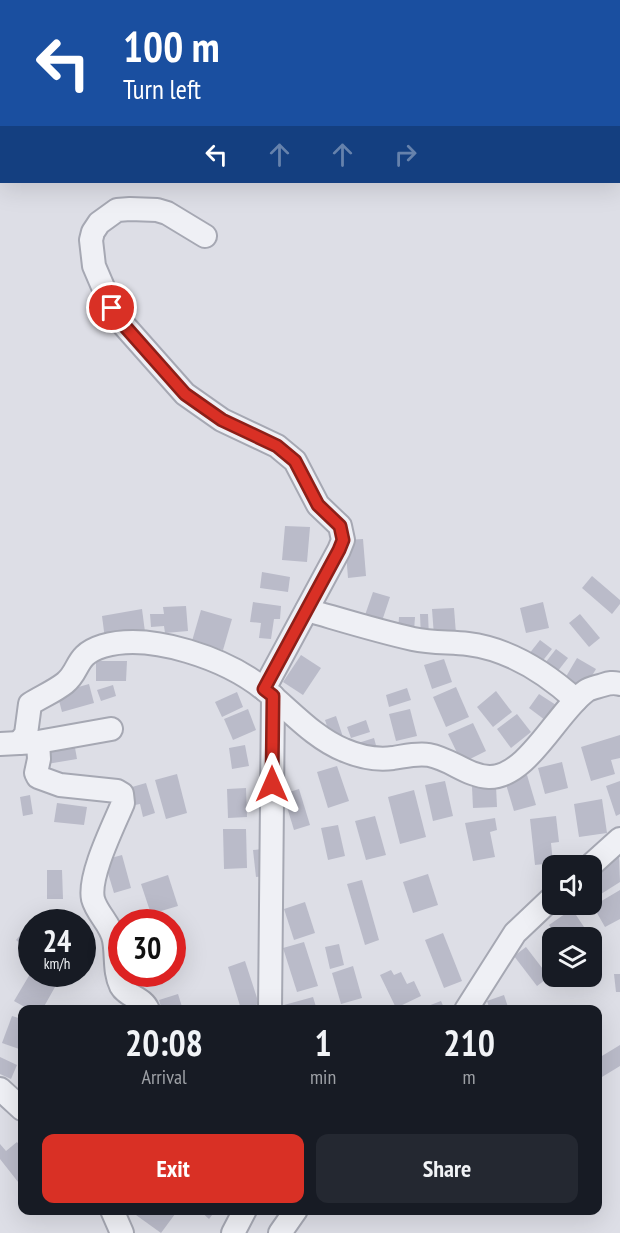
<!DOCTYPE html>
<style>
:root{--surface:#171b24;--page:#242831;--text:#f1f3f6;--muted:#9ea1a6;--accent:#d93025}
body{margin:0;font-family:"PT Sans Narrow",sans-serif;background:var(--page);color:var(--text);height:100vh;display:flex;flex-direction:column;font-size:22px;white-space:nowrap}
*{box-sizing:border-box;margin:0}
p{font-size:20px;color:var(--muted)}
.icon{flex:none;width:33px;height:33px;fill:none;stroke:currentColor;stroke-width:2;stroke-linecap:round;stroke-linejoin:round}
.map{position:relative;flex:1;overflow:hidden}
.drawer{position:absolute;left:18px;top:1005px;width:584px;height:210px;display:flex;flex-direction:column;background:var(--surface);border-radius:12px;box-shadow:0 6px 24px #0002}
.drawer>*{flex:none}
.guide{position:absolute;left:0px;top:0px;width:621px;height:183px;box-shadow:0 6px 24px #0002;background:#1a4fa0;color:#fff;overflow:hidden}
.buttons{position:absolute;left:542px;top:855px;display:grid;gap:12px}
.buttons a{display:grid;place-items:center;width:60px;height:60px;border-radius:12px;background:var(--surface);box-shadow:0 6px 24px #0002;font-size:30px}
.speed{position:absolute;left:18px;top:909px;display:flex;gap:12px;font-size:30px;font-weight:700;text-align:center}
.speed>*{display:grid;place-content:center;width:78px;height:78px;border-radius:50%;background:var(--surface);box-shadow:0 6px 24px #0002;line-height:1}
.speed small{font-size:15px;font-weight:400}
.speed .limit{border:9px solid #d22;background:#fff;color:#111}
.pin{position:absolute;display:grid;place-items:center;width:51px;height:51px;color:#fff;margin:-26px;border:3px solid #fff;border-radius:50%;box-shadow:0 2px 6px #0007}
.me{position:absolute;width:66px;margin:-33px;rotate:0deg;stroke-linejoin:round;filter:drop-shadow(0 0 4px #0008)}
.turn{display:flex;align-items:center;gap:21px;height:126px;padding:0 24px;font-size:27px}
.turn .icon{width:78px;height:78px;stroke-width:2.5}
.turn b{display:block;font-size:42px;line-height:51px}
.lanes{display:flex;align-items:center;height:57px;padding:0 24px;background:#0003;justify-content:center;gap:30px;direction:ltr}
.lanes .off{opacity:.35}
.eta{display:flex;justify-content:space-evenly;align-items:center;height:102px;text-align:center}
.eta b{font-size:36px;font-weight:700;line-height:42px}
.cta{display:flex;gap:12px;margin-top:auto;padding:12px 24px}
.cta a{flex:1;height:69px;border-radius:12px;background:var(--accent);color:#fff;font-size:24px;font-weight:700;line-height:69px;text-align:center}
.cta a+a{background:var(--page);color:var(--text)}
.map>svg:first-child{display:block}
.building{fill:#babbc9}
.lines{fill:none;stroke-linecap:round;stroke-linejoin:round}
.minor-casing{stroke:#a6a8b3;stroke-width:26}
.minor{stroke:#eff0f5;stroke-width:22}
.route-casing{stroke:#8d1f18;stroke-width:15}
.route{stroke:#d93025;stroke-width:10}
</style>
<div class="map">
<svg width="620" height="1233" viewBox="0 0 620 1233">
<rect width="100%" height="100%" fill="#dddee6"/>
<g class="building">
<polygon points="285,526 310,527 307,562 282,560"/>
<polygon points="363,539 366,576 348,578 345,540"/>
<polygon points="262,572 290,577 288,592 260,588"/>
<polygon points="592,576 620,600 620,604 612,614 582,588"/>
<polygon points="373,592 390,597 381,624 364,618"/>
<polygon points="253,602 281,606 280,619 274,619 271,639 259,638 261,623 250,622"/>
<polygon points="543,602 549,628 526,633 520,608"/>
<polygon points="186,606 188,631 165,633 164,626 151,627 150,614 164,614 163,607"/>
<polygon points="454,608 456,634 434,636 432,609"/>
<polygon points="142,609 145,632 105,639 102,616"/>
<polygon points="201,610 232,619 223,650 192,641"/>
<polygon points="420,614 428,614 429,638 421,638"/>
<polygon points="580,614 600,638 589,647 569,623"/>
<polygon points="399,617 415,617 414,631 398,631"/>
<polygon points="540,640 552,649 541,663 529,654"/>
<polygon points="556,649 568,658 554,676 542,667"/>
<polygon points="301,655 321,668 303,695 283,682"/>
<polygon points="577,658 596,669 583,691 564,680"/>
<polygon points="444,659 452,682 432,689 424,665"/>
<polygon points="96,661 127,661 126,681 96,681"/>
<polygon points="89,684 94,703 62,712 57,693"/>
<polygon points="113,685 116,696 101,701 97,690"/>
<polygon points="456,687 469,717 446,727 433,697"/>
<polygon points="407,688 411,700 389,707 386,695"/>
<polygon points="496,691 512,712 493,727 477,707"/>
<polygon points="237,692 243,707 222,717 215,702"/>
<polygon points="539,694 556,705 545,720 529,708"/>
<polygon points="248,709 256,730 233,740 224,719"/>
<polygon points="410,709 417,736 396,741 389,714"/>
<polygon points="517,714 531,732 511,748 497,729"/>
<polygon points="336,716 343,737 332,741 325,720"/>
<polygon points="366,720 370,732 351,738 347,727"/>
<polygon points="473,723 486,751 462,763 448,734"/>
<polygon points="620,735 620,758 611,760 615,774 591,781 581,747"/>
<polygon points="374,738 377,749 355,744"/>
<polygon points="74,742 77,759 47,764 44,747"/>
<polygon points="245,745 249,766 232,769 229,748"/>
<polygon points="562,762 568,788 545,794 538,768"/>
<polygon points="337,766 349,801 328,808 317,772"/>
<polygon points="177,774 187,813 166,819 155,780"/>
<polygon points="527,775 536,805 514,811 505,781"/>
<polygon points="445,781 453,816 433,821 425,785"/>
<polygon points="620,781 620,814 616,816 606,786"/>
<polygon points="146,783 155,813 143,817 140,804 130,806 125,789"/>
<polygon points="496,786 497,807 473,808 472,787"/>
<polygon points="246,788 247,817 228,818 227,789"/>
<polygon points="299,789 310,825 294,830 283,794"/>
<polygon points="414,790 426,837 400,844 388,797"/>
<polygon points="30,795 33,814 23,816 20,797"/>
<polygon points="602,799 607,833 579,837 574,804"/>
<polygon points="57,803 87,807 84,825 54,822"/>
<polygon points="375,816 386,855 366,860 355,821"/>
<polygon points="556,816 559,842 551,843 553,863 535,865 530,819"/>
<polygon points="495,818 497,830 490,832 495,857 473,861 465,823"/>
<polygon points="338,825 345,856 328,860 321,828"/>
<polygon points="223,829 246,829 247,868 224,869"/>
<polygon points="262,849 265,876 256,877 253,850"/>
<polygon points="619,854 620,882 601,894 591,879 591,872"/>
<polygon points="122,855 131,888 114,893 104,860"/>
<polygon points="47,870 62,870 63,899 47,899"/>
<polygon points="428,874 438,905 413,913 403,882"/>
<polygon points="168,875 178,906 151,914 141,884"/>
<polygon points="362,880 379,940 365,945 347,884"/>
<polygon points="620,890 620,919 605,927 593,906"/>
<polygon points="305,902 315,933 294,940 284,909"/>
<polygon points="572,909 596,945 591,948 591,938 553,938 556,936 549,925"/>
<polygon points="79,917 81,922 67,922"/>
<polygon points="82,925 91,944 82,948"/>
<polygon points="22,933 32,940 32,958 28,955 31,952 16,940"/>
<polygon points="443,933 462,981 444,988 425,940"/>
<polygon points="304,942 318,986 297,992 283,948"/>
<polygon points="339,944 344,965 330,969 325,947"/>
<polygon points="526,947 549,977 537,986 514,956"/>
<polygon points="245,961 259,1004 241,1009 228,967"/>
<polygon points="353,966 362,998 341,1004 332,973"/>
<polygon points="391,970 394,975 401,972 407,984 414,981 421,996 396,1008 380,975"/>
<polygon points="30,974 47,974 59,980 42,1010 30,1010 14,1001"/>
<polygon points="614,974 620,974 620,992 616,992"/>
<polygon points="178,994 183,1010 162,1010 159,1000"/>
<polygon points="504,995 509,1010 490,1010 487,1001"/>
<polygon points="313,997 317,1010 285,1010 284,1005"/>
<polygon points="441,1001 445,1010 420,1010 420,1009"/>
<polygon points="12,1016 22,1019 22,1050 2,1043"/>
<polygon points="620,1045 620,1066 597,1080 597,1059"/>
<polygon points="0,1057 17,1065 11,1079 0,1074"/>
<polygon points="17,1142 22,1149 22,1187 0,1159 0,1144 6,1151"/>
<polygon points="139,1210 178,1210 161,1233 136,1215"/>
<polygon points="199,1210 216,1210 209,1219"/>
</g>
<g class="lines">
<g class="minor-casing">
<g id="minor">
<polyline points="205,236 167,213 157,210 130,209 117,210 99,223 93,232 91,240 94,266 112,308 122,323 185,394 222,420 277,446 295,461 318,505 340,526 343,540 339,550 264,689"/>
<path d="M307,610C342,620 377,631 413,639C431,643 450,642 468,644C509,649 546,673 576,700"/>
<path d="M38,742L39,759L36,773L38,777L60,785L117,791L122,794L123,803C114,825 88,876 93,899C97,914 111,924 114,940C117,955 114,972 121,986C127,997 143,997 148,1010"/>
<path d="M19,743L26,734L30,704C41,697 55,691 65,683C81,670 74,655 103,646C151,632 227,659 265,690C290,710 314,738 344,750C360,757 377,760 393,758C406,756 417,753 429,755C451,759 467,776 489,777C527,778 557,712 586,691C590,688 597,687 603,685C609,683 613,682 620,684"/>
<polyline points="0,744 38,742 111,729"/>
<polyline points="590,866 620,839"/>
<polyline points="270,1010 273,696"/>
<polyline points="466,1010 515,933 552,898"/>
<polyline points="0,1089 22,1109"/>
<polyline points="112,1210 122,1233"/>
<polyline points="233,1233 245,1210"/>
<polyline points="280,1233 296,1210"/>
</g>
</g>
<use href="#minor" class="minor"/>
</g>
<g class="lines">
<g class="route-casing">
<polyline id="route" points="112,308 122,323 185,394 222,420 277,446 295,461 318,505 340,526 343,540 339,550 264,689 273,696 272,784"/>
</g>
<use href="#route" class="route"/>
</g>
</svg>
<div class="buttons">
<a><svg class="icon" aria-label="sound" viewBox="0 0 24 24"><path d="M4 9h4l5-4v14l-5-4H4zM17 9q2 3 0 6"/></svg></a>
<a><svg class="icon" aria-label="layers" viewBox="0 0 24 24"><path d="M12 4l9 5-9 5-9-5zM3 14l9 5 9-5"/></svg></a>
</div>
<div class="speed"><div>24<small>km/h</small></div><div class="limit">30</div></div>
<div class="pin" style="left:112px;top:308px;background:#d93025"><svg class="icon" aria-label="arrive" viewBox="0 0 24 24"><path d="M6 21V4h12l-3 4 3 4H6"/></svg></div>
<svg class="me" style="left:272px;top:784px" viewBox="-20 -20 40 40"><path d="M0-17L14 15 0 8-14 15z" fill="#d93025" stroke="#fff" stroke-width="4"/></svg>
<div class="guide">
<div class="turn"><svg class="icon" aria-label="left" viewBox="0 0 24 24"><path d="M17 20v-9H6M10 6l-5 5 5 5"/></svg><div><b>100 m</b>Turn left</div></div>
<div class="lanes"><svg class="icon" aria-label="left" viewBox="0 0 24 24"><path d="M17 20v-9H6M10 6l-5 5 5 5"/></svg><svg class="icon off" aria-label="ahead" viewBox="0 0 24 24"><path d="M12 20V5M6 11l6-6 6 6"/></svg><svg class="icon off" aria-label="ahead" viewBox="0 0 24 24"><path d="M12 20V5M6 11l6-6 6 6"/></svg><svg class="icon off" aria-label="right" viewBox="0 0 24 24"><path d="M7 20v-9h11M14 6l5 5-5 5"/></svg></div>
</div>
<section class="drawer">
<div class="eta">
<div><b>20:08</b><p>Arrival</p></div>
<div><b>1</b><p>min</p></div>
<div><b>210</b><p>m</p></div>
</div>
<div class="cta"><a>Exit</a><a>Share</a></div>
</section>
</div>
